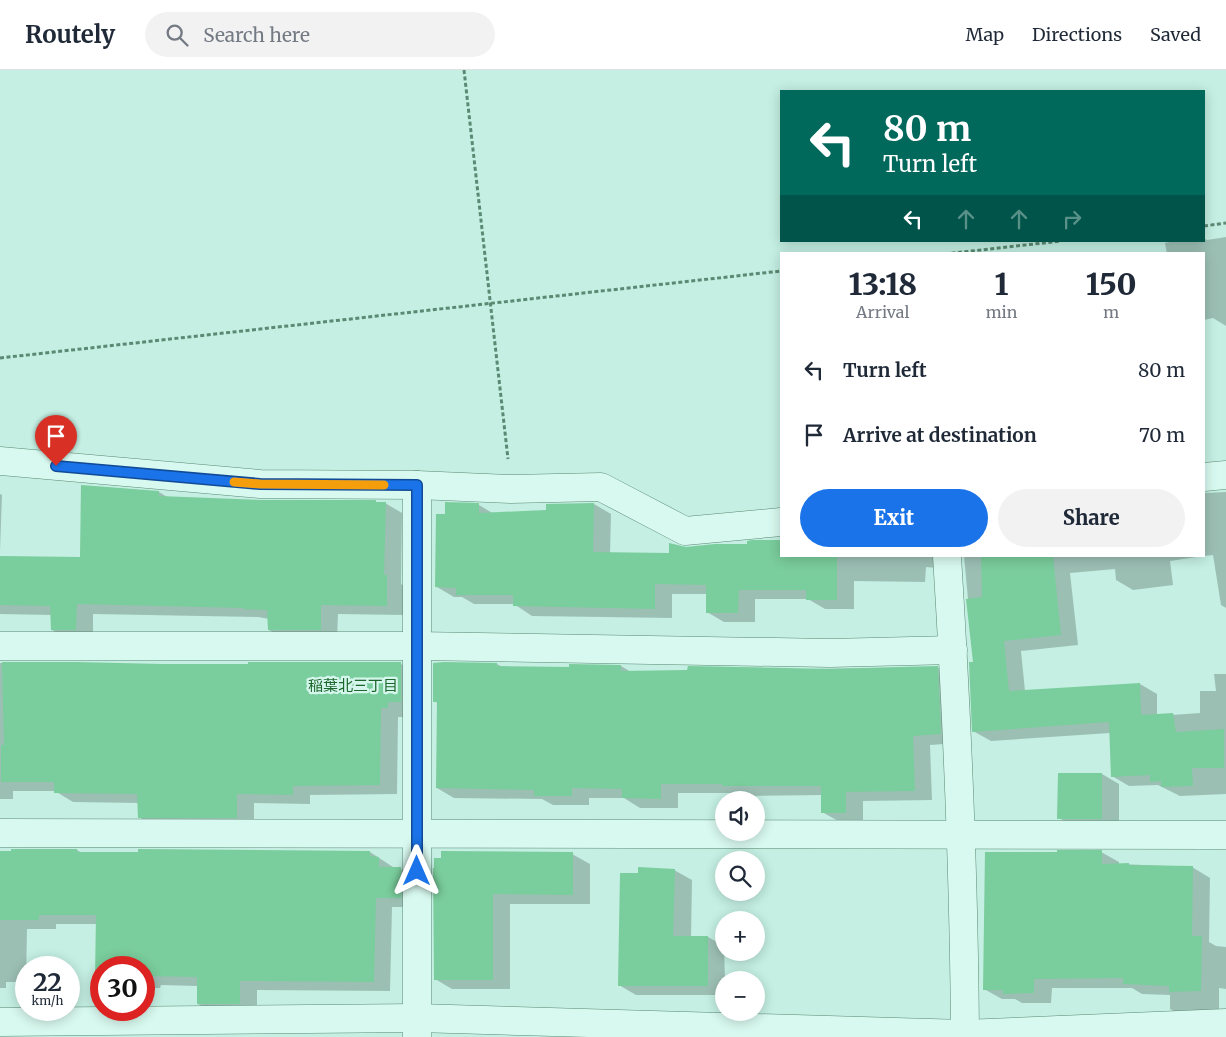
<!DOCTYPE html>
<meta charset="utf-8">
<style>
:root{--surface:#fff;--page:#f2f2f3;--text:#1f2937;--muted:#747a83;--line:#e0e1e3;--accent:#1a73e8}
body{margin:0;font-family:Merriweather,"Noto Sans JP",serif;background:var(--page);color:var(--text);height:100vh;display:flex;flex-direction:column;font-size:19px;white-space:nowrap}
*{box-sizing:border-box;margin:0}
p{font-size:16px;color:var(--muted)}
.icon{flex:none;width:28px;height:28px;fill:none;stroke:currentColor;stroke-width:2;stroke-linecap:round;stroke-linejoin:round}
.map{position:relative;flex:1;overflow:hidden}
.panel{position:absolute;left:780px;top:182px;width:425px;height:305px;display:flex;flex-direction:column;background:var(--surface);border-radius:0px;box-shadow:0 2px 12px #0003}
.panel>*{flex:none}
.guide{position:absolute;left:780px;top:20px;width:425px;height:152px;border-radius:0px;box-shadow:0 2px 12px #0003;background:#00695c;color:#fff;overflow:hidden}
.tools{position:absolute;left:715px;top:721px;display:grid;gap:10px}
.tools a{display:grid;place-items:center;width:50px;height:50px;border-radius:50%;background:var(--surface);box-shadow:0 2px 12px #0003;font-size:25px}
.speed{position:absolute;left:15px;top:886px;display:flex;gap:10px;font-size:25px;font-weight:700;text-align:center}
.speed>*{display:grid;place-content:center;width:65px;height:65px;border-radius:50%;background:var(--surface);box-shadow:0 2px 12px #0003;line-height:1}
.speed small{font-size:12px;font-weight:400}
.speed .limit{border:8px solid #d22;background:#fff;color:#111}
.pin{position:absolute;display:grid;place-items:center;width:42px;height:42px;color:#fff;margin:-51px -21px;border-radius:50% 50% 50% 0;rotate:-45deg;box-shadow:0 0 5px #0007}
.pin .icon{rotate:45deg}
.me{position:absolute;width:55px;margin:-28px;rotate:0deg;stroke-linejoin:round;filter:drop-shadow(0 0 4px #0008)}
.turn{display:flex;align-items:center;gap:18px;height:105px;padding:0 20px;font-size:22px}
.turn .icon{width:65px;height:65px;stroke-width:2.5}
.turn b{display:block;font-size:35px;line-height:42px}
.lanes{display:flex;align-items:center;height:48px;padding:0 20px;background:#0003;justify-content:center;gap:25px;direction:ltr}
.lanes .off{opacity:.35}
.eta{display:flex;justify-content:space-evenly;align-items:center;height:85px;text-align:center}
.eta b{font-size:30px;font-weight:800;line-height:35px}
.primary-button{display:flex;gap:10px;margin-top:auto;padding:10px 20px}
.primary-button a{flex:1;height:58px;border-radius:30px;background:var(--accent);color:#fff;font-size:20px;font-weight:800;line-height:58px;text-align:center}
.primary-button a+a{background:var(--page);color:var(--text)}
ul{padding:0;list-style:none}
li{display:flex;align-items:center;gap:15px;height:65px;padding:0 20px}
li div{flex:1}
li b{display:block;font-size:19px}
li em{font-style:normal}
header{display:flex;align-items:center;gap:30px;box-sizing:border-box;height:70px;padding:0 25px;background:var(--surface);border-bottom:1px solid var(--line)}
header strong{font-size:24px}
nav{display:flex;gap:28px;margin-inline-start:auto;font-size:18px}
.search{width:350px;height:45px;background:var(--page);display:flex;align-items:center;gap:12px;box-sizing:border-box;padding:0 18px;border-radius:28px;color:var(--muted);font-size:19px}
.map>svg:first-child{display:block}
.shadow{fill:#0003}
.building{fill:#7acd9c}
.lines{fill:none;stroke-linecap:round;stroke-linejoin:round}
.minor-casing{stroke:#5a8a73;stroke-width:29}
.path{stroke:#5a8a73;stroke-width:3;stroke-dasharray:4 2.5;stroke-linecap:butt}
.minor{stroke:#d8f9ef;stroke-width:28}
.route-casing{stroke:#114b97;stroke-width:12}
.route{stroke:#1a73e8;stroke-width:9}
.slow{stroke:#f59e0b;stroke-width:9}
.labels{text-anchor:middle;stroke-width:4.5;stroke-linejoin:round;paint-order:stroke}
.neighbourhood-label{font-size:15px;fill:#1d672c;stroke:#d4f6ec}
</style>
<header>
<strong>Routely</strong>
<div class="search"><svg class="icon" aria-label="search" viewBox="0 0 24 24"><circle cx="10" cy="10" r="6"/><path d="M15 15l6 6"/></svg>Search here</div>
<nav><a>Map</a><a>Directions</a><a>Saved</a></nav>
</header>
<div class="map">
<svg width="1226" height="967" viewBox="0 0 1226 967">
<rect width="100%" height="100%" fill="#c4efe2"/>
<g class="shadow">
<polygon points="1226,167 1226,256 1213,248 1204,250 1204,184 1167,184 1165,173 1174,171 1204,171 1204,168 1207,170"/>
<polygon points="159,422 169,428 260,431 375,432 379,434 385,433 402,443 401,514 404,516 404,545 338,544 337,570 286,570 269,560 269,549 258,547 93,544 93,570 69,570 52,560 52,545 0,544 0,487 82,488"/>
<polygon points="1226,422 1226,538 1221,535 1213,485 1204,486 1204,423"/>
<polygon points="0,424 2,425 0,481"/>
<polygon points="594,434 611,444 610,484 671,484 686,478 748,476 752,472 781,472 781,486 952,486 949,499 926,497 925,512 854,511 854,539 825,539 808,529 755,529 755,552 724,552 707,542 707,524 672,524 672,548 532,546 514,534 474,534 462,527 454,527 437,517 446,445 479,435 494,444 547,442 547,435"/>
<polygon points="964,486 1203,486 1170,491 1173,515 1133,520 1116,510 1115,499 1070,503 1078,575 1021,581 1025,621 1140,614 1157,624 1157,646 1200,643 1200,621 1216,621 1214,604 1226,604 1226,724 1180,726 1158,715 1129,716 1112,706 1110,663 991,671 973,661 974,593"/>
<polygon points="0,593 76,593 162,596 249,595 249,593 401,594 418,604 404,647 398,647 397,724 310,725 310,734 254,733 254,757 156,757 139,747 139,733 73,732 55,721 13,721 13,729 0,729"/>
<polygon points="434,594 497,594 502,597 570,598 621,596 631,602 937,597 955,607 958,673 930,675 932,730 863,731 863,752 840,752 822,742 822,725 741,726 736,723 678,723 678,738 640,738 624,728 589,728 589,735 553,735 542,729 454,728 437,718 439,634 434,631"/>
<polygon points="1102,704 1119,714 1119,758 1076,758 1059,748"/>
<polygon points="77,780 82,783 370,782 396,799 401,799 418,808 418,837 392,837 390,921 257,920 257,943 215,944 198,934 198,916 161,915 160,918 144,918 144,898 101,898 101,910 97,908 97,854 56,854 56,859 27,859 26,912 6,912 6,918 0,918 0,782"/>
<polygon points="1101,782 1119,792 1119,794 1192,797 1210,808 1209,872 1216,876 1226,877 1226,919 1219,918 1219,948 1188,949 1170,939 1170,925 1142,924 1132,918 1052,918 1051,933 1022,933 1015,929 1002,929 984,919"/>
<polygon points="572,784 590,794 590,834 510,834 510,919 452,919 435,909 434,799"/>
<polygon points="674,800 692,810 691,867 708,867 724,876 725,910 724,910 724,925 636,925 619,915 639,804"/>
</g>
<g class="building">
<polygon points="81,415 159,421 159,426 260,430 376,430 376,432 386,432 384,505 387,505 387,536 321,535 321,560 268,560 267,540 243,539 243,538 77,534 76,560 51,560 50,536 0,535 0,486 80,487"/>
<polygon points="445,432 479,433 479,443 546,440 546,434 594,433 593,482 669,483 669,473 686,477 715,474 747,474 747,471 752,470 781,470 781,486 837,486 837,530 806,530 806,520 739,520 738,543 706,543 706,515 655,514 655,539 513,536 513,525 456,525 456,518 435,517 436,444 445,444"/>
<polygon points="981,486 1053,486 1061,565 1004,571 1009,621 1140,613 1141,645 1173,643 1176,662 1224,659 1224,698 1192,698 1193,716 1161,717 1161,711 1150,712 1150,705 1111,707 1109,652 972,662 969,592 973,592 966,529 982,527"/>
<polygon points="2,592 76,592 162,594 248,594 248,592 401,592 401,632 388,632 388,638 381,638 380,715 293,716 293,725 237,724 237,748 138,748 137,724 54,723 54,712 1,712 1,675 4,675"/>
<polygon points="444,592 497,593 497,596 569,597 569,594 621,595 621,601 687,600 688,596 830,599 938,596 941,664 913,666 915,721 846,722 846,743 821,743 821,716 722,716 722,714 661,714 661,729 622,728 622,719 572,718 572,726 534,726 534,720 436,718 437,632 433,632 433,593"/>
<polygon points="1058,703 1102,703 1102,749 1057,749"/>
<polygon points="11,779 77,779 77,782 138,782 138,779 370,781 370,786 379,787 379,797 401,797 401,828 376,828 374,912 240,911 240,934 197,934 197,907 144,906 144,909 144,898 101,898 101,908 95,908 96,845 39,845 39,850 0,850 0,781 11,781"/>
<polygon points="1057,780 1102,780 1102,794 1129,793 1129,795 1193,796 1192,866 1202,866 1201,921 1169,922 1169,916 1123,914 1123,908 1034,909 1034,923 1003,924 1003,920 983,920 985,782 1057,782"/>
<polygon points="441,781 573,782 573,825 493,824 493,910 434,910 433,798 434,798 434,788 441,788"/>
<polygon points="638,797 675,799 673,866 708,866 708,916 618,916 620,803 638,803"/>
</g>
<g class="lines">
<g class="minor-casing">
<g id="minor">
<polyline points="0,391 260,414 417,415 511,419 601,417 685,461 781,452"/>
<polyline points="1204,407 1226,405"/>
<path d="M947,486C957,646 964,807 965,967"/>
<polyline points="0,576 417,576 830,583 953,580"/>
<polyline points="0,763 1226,765"/>
<polyline points="0,952 417,948 965,964 1226,953"/>
<polyline points="417,966 417,415"/>
</g>
</g>
<g class="path">
<polyline points="464,0 508,389"/>
<polyline points="1204,156 1226,153"/>
<polyline points="945,184 1061,171"/>
<polyline points="0,288 781,201"/>
</g>
<use href="#minor" class="minor"/>
</g>
<g class="lines">
<g class="route-casing">
<polyline id="route" points="56,396 260,414 417,415 417,801"/>
</g>
<use href="#route" class="route"/>
<polyline class="slow" points="234,412 260,414 384,415"/>
</g>
<g class="labels">
<g class="neighbourhood-label">
<text x="353" y="621">稲葉北三丁目</text>
</g>
</g>
</svg>
<div class="tools">
<a><svg class="icon" aria-label="sound" viewBox="0 0 24 24"><path d="M4 9h4l5-4v14l-5-4H4zM17 9q2 3 0 6"/></svg></a>
<a><svg class="icon" aria-label="search" viewBox="0 0 24 24"><circle cx="10" cy="10" r="6"/><path d="M15 15l6 6"/></svg></a>
<a>+</a>
<a>−</a>
</div>
<div class="speed"><div>22<small>km/h</small></div><div class="limit">30</div></div>
<div class="pin" style="left:56px;top:396px;background:#d93025"><svg class="icon" aria-label="arrive" viewBox="0 0 24 24"><path d="M6 21V4h12l-3 4 3 4H6"/></svg></div>
<svg class="me" style="left:417px;top:801px" viewBox="-20 -20 40 40"><path d="M0-17L14 15 0 8-14 15z" fill="#1a73e8" stroke="#fff" stroke-width="4"/></svg>
<div class="guide">
<div class="turn"><svg class="icon" aria-label="left" viewBox="0 0 24 24"><path d="M17 20v-9H6M10 6l-5 5 5 5"/></svg><div><b>80 m</b>Turn left</div></div>
<div class="lanes"><svg class="icon" aria-label="left" viewBox="0 0 24 24"><path d="M17 20v-9H6M10 6l-5 5 5 5"/></svg><svg class="icon off" aria-label="ahead" viewBox="0 0 24 24"><path d="M12 20V5M6 11l6-6 6 6"/></svg><svg class="icon off" aria-label="ahead" viewBox="0 0 24 24"><path d="M12 20V5M6 11l6-6 6 6"/></svg><svg class="icon off" aria-label="right" viewBox="0 0 24 24"><path d="M7 20v-9h11M14 6l5 5-5 5"/></svg></div>
</div>
<section class="panel">
<div class="eta">
<div><b>13:18</b><p>Arrival</p></div>
<div><b>1</b><p>min</p></div>
<div><b>150</b><p>m</p></div>
</div>
<ul>
<li><svg class="icon" aria-label="left" viewBox="0 0 24 24"><path d="M17 20v-9H6M10 6l-5 5 5 5"/></svg><div><b>Turn left</b></div><em>80 m</em></li>
<li><svg class="icon" aria-label="arrive" viewBox="0 0 24 24"><path d="M6 21V4h12l-3 4 3 4H6"/></svg><div><b>Arrive at destination</b></div><em>70 m</em></li>
</ul>
<div class="primary-button"><a>Exit</a><a>Share</a></div>
</section>
</div>
